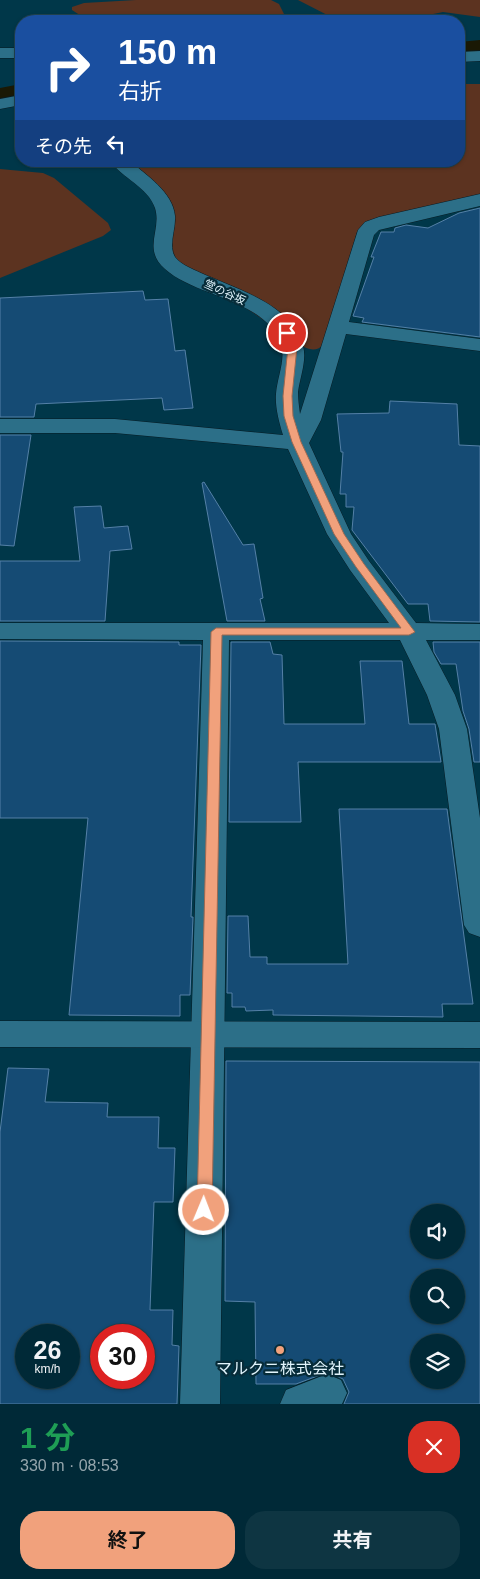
<!DOCTYPE html>
<html lang="ja">
<meta charset="utf-8">
<style>
:root{--surface:#002937;--page:#0e3542;--text:#f1f3f6;--muted:#95a6ad;--line:#224552;--accent:#f1a17c}
body{margin:0;font-family:Helvetica,"Noto Sans JP",sans-serif;background:var(--page);color:var(--text);height:100vh;display:flex;flex-direction:column;font-size:19px;white-space:nowrap}
*{box-sizing:border-box;margin:0}
p{font-size:16px;color:var(--muted)}
.icon{flex:none;width:28px;height:28px;fill:none;stroke:currentColor;stroke-width:2;stroke-linecap:round;stroke-linejoin:round}
.map{position:relative;height:1404px;overflow:hidden}
.side{display:flex;flex-direction:column;background:var(--surface);flex:1}
.side>*{flex:none}
.hud{position:absolute;left:15px;top:15px;width:450px;height:152px;border-radius:20px;box-shadow:0 1px 4px #0004,0 0 0 1px var(--line);background:#1a4fa0;color:#fff;overflow:hidden}
.tools{position:absolute;left:410px;top:1204px;display:grid;gap:10px}
.tools a{display:grid;place-items:center;width:55px;height:55px;border-radius:50%;background:var(--surface);box-shadow:0 1px 4px #0004,0 0 0 1px var(--line);font-size:25px}
.speed{position:absolute;left:15px;top:1324px;display:flex;gap:10px;font-size:25px;font-weight:700;text-align:center}
.speed>*{display:grid;place-content:center;width:65px;height:65px;border-radius:50%;background:var(--surface);box-shadow:0 1px 4px #0004,0 0 0 1px var(--line);line-height:1}
.speed small{font-size:12px;font-weight:400}
.speed .limit{border:8px solid #d22;background:#fff;color:#111}
.pin{position:absolute;display:grid;place-items:center;width:42px;height:42px;color:#fff;margin:-21px;border:2px solid #fff;border-radius:50%;box-shadow:0 1px 5px #0007}
.me{position:absolute;width:55px;margin:-28px;rotate:1deg;stroke-linejoin:round;filter:drop-shadow(0 0 4px #0008)}
.turn{display:flex;align-items:center;gap:18px;height:105px;padding:0 20px;font-size:22px}
.turn .icon{width:65px;height:65px;stroke-width:2.5}
.turn b{display:block;font-size:35px;line-height:42px}
.then{display:flex;align-items:center;height:48px;padding:0 20px;background:#0003;gap:10px;font-size:19px}
.round{display:grid;place-items:center;flex:none;width:52px;height:52px;border-radius:20px;background:var(--page)}
.overview{display:flex;align-items:center;justify-content:space-between;height:85px;padding:0 20px}
h1{font-size:30px;font-weight:700;line-height:38px;color:#1e9e55}
.cta{display:flex;gap:10px;margin-top:auto;padding:10px 20px}
.cta a{flex:1;height:58px;border-radius:20px;background:var(--accent);color:#111;font-size:20px;font-weight:700;line-height:58px;text-align:center}
.cta a+a{background:var(--page);color:var(--text)}
.map>svg:first-child{display:block}
.green{fill:#5c3320}
.lines{fill:none;stroke-linecap:round;stroke-linejoin:round}
.river{fill:#1a1905;fill-rule:evenodd}
.building{fill:#154b74;stroke:#5480a7;fill-rule:evenodd}
.street-casing{stroke:#071c24;stroke-width:1}
.secondary-casing{stroke:#071c24;stroke-width:1}
.street{fill:#2c6f88;fill-rule:evenodd}
.secondary{fill:#2c6f88;fill-rule:evenodd}
.route{fill:#f1a17c;stroke:#9d6951}
.poi-dot{fill:#f1a17c;stroke:#072c39;stroke-width:2}
.labels{text-anchor:middle;stroke-width:4.5;stroke-linejoin:round;paint-order:stroke}
.far-street-label{font-size:11px;fill:#e1f4fc;stroke:#072c39}
.near-poi-label{font-size:16px;fill:#e1f4fc;stroke:#072c39}
</style>
<div class="map">
<svg width="480" height="1404" viewBox="0 0 480 1404">
<rect width="100%" height="100%" fill="#003749"/>
<g class="green">
<polygon points="136,0 271,0 279,4 285,16 284,19 269,21 89,21 72,10 72,7 84,3"/>
<polygon points="298,0 480,0 480,17 443,12 399,21 339,21"/>
<path d="M459,84H480V196L366,224L357,232L323,345C317,351 311,350 304,347L177,262L170,253L174,219L127,161H459Z"/>
<polygon points="0,169 43,173 54,178 108,223 111,230 103,236 0,278"/>
</g>
<g class="lines">
<g class="river">
<polygon points="480,40 480,60 459,60 459,42"/>
<polygon points="21,84 21,104 0,108 0,88"/>
</g>
</g>
<g class="building">
<polygon points="480,208 480,337 362,322 364,318 353,316 374,257 371,257 381,232 394,232 395,228 406,225 428,228 459,213"/>
<polygon points="143,291 145,300 168,299 175,351 185,350 193,408 164,410 162,398 36,404 34,417 0,417 0,298"/>
<polygon points="390,401 457,404 459,445 480,446 480,622 430,621 428,604 408,604 352,530 354,507 346,507 346,494 340,494 343,452 341,452 337,414 389,413"/>
<polygon points="0,435 31,435 14,546 0,545"/>
<polygon points="204,482 243,545 254,544 263,598 260,599 265,621 227,621 202,483"/>
<polygon points="101,506 104,528 128,526 132,549 110,551 105,621 0,621 0,561 80,561 74,507"/>
<polygon points="0,641 179,642 179,645 201,645 191,917 193,917 190,995 180,995 180,1016 69,1015 88,818 0,818"/>
<polygon points="231,642 270,642 273,654 282,655 284,724 365,724 360,661 402,661 409,724 435,724 441,762 298,762 301,822 229,822"/>
<polygon points="433,642 480,642 480,762 474,762 469,729 463,711 456,664 441,664 434,652"/>
<polygon points="339,809 447,809 473,1004 442,1004 443,1017 273,1015 273,1010 246,1011 245,1007 232,1007 232,993 227,993 228,916 248,916 250,957 267,957 267,964 348,964"/>
<path d="M226,1061L480,1062V1404H344L349,1392L343,1379L328,1372L296,1384H256L255,1302L225,1301ZM419,1212H456V1250H419ZM419,1278H456V1315H419ZM419,1342H456V1380H419Z"/>
<path d="M8,1068L49,1069L45,1102L108,1103L107,1117H159L158,1148H175L173,1202H154L150,1310H173L172,1345L179,1346L177,1404H0V1132ZM26,1335H69V1378H26ZM101,1335H144V1378H101Z"/>
</g>
<g class="lines">
<g class="street-casing">
<g id="street">
<rect x="0" y="48" width="21" height="10"/>
<polygon points="480,51 480,61 459,62 459,52"/>
<polygon points="21,95 21,105 0,109 0,99"/>
<path d="M110,161H130C146,175 173,192 175,216C176,229 168,245 175,257C181,265 193,269 201,273C236,289 292,304 303,346C307,360 300,377 298,392C298,399 299,407 300,414L358,230L365,222L379,217L480,194V206L379,230L374,235L349,322L480,339V351L346,334L321,420L309,443L351,534L369,561L416,623L480,624V640H426L455,695L467,729L480,818V937L469,933L464,925L439,729L427,695L400,640H229L220,1404H180L203,640L0,639V623H389L350,570L327,534L288,449L115,433H0V419H115L283,435C279,422 275,407 276,394C277,378 286,359 281,344C265,299 196,297 165,269C142,249 162,230 155,208C148,187 122,178 110,161Z"/>
<polygon points="327,1374 341,1380 347,1393 342,1404 280,1404 286,1390"/>
</g>
</g>
<g class="secondary-casing">
<polygon id="secondary" points="0,1021 480,1022 480,1048 0,1047"/>
</g>
<use href="#street" class="street"/>
<use href="#secondary" class="secondary"/>
</g>
<polygon class="route" points="284,331 290,331 297,347 292,396 293,416 301,442 344,534 364,564 415,632 409,635 222,635 212,1210 209,1214 204,1216 199,1214 197,1210 211,632 216,628 401,628 356,567 334,534 292,442 284,416 283,396 288,347 282,333"/>
<circle class="poi-dot" cx="280" cy="1350" r="5"/>
<g class="labels">
<g class="far-street-label">
<text transform="translate(225 292) rotate(25)" y="4">堂の谷坂</text>
</g>
<g class="near-poi-label">
<text x="280" y="1374">マルクニ株式会社</text>
</g>
</g>
</svg>
<div class="tools">
<a><svg class="icon" aria-label="sound" viewBox="0 0 24 24"><path d="M4 9h4l5-4v14l-5-4H4zM17 9q2 3 0 6"/></svg></a>
<a><svg class="icon" aria-label="search" viewBox="0 0 24 24"><circle cx="10" cy="10" r="6"/><path d="M15 15l6 6"/></svg></a>
<a><svg class="icon" aria-label="layers" viewBox="0 0 24 24"><path d="M12 4l9 5-9 5-9-5zM3 14l9 5 9-5"/></svg></a>
</div>
<div class="speed"><div>26<small>km/h</small></div><div class="limit">30</div></div>
<div class="pin" style="left:287px;top:333px;background:#d93025"><svg class="icon" aria-label="arrive" viewBox="0 0 24 24"><path d="M6 21V4h12l-3 4 3 4H6"/></svg></div>
<svg class="me" style="left:204px;top:1210px" viewBox="-20 -20 40 40"><circle r="17" fill="#f1a17c" stroke="#fff" stroke-width="3"/><path d="M0-11L8 9 0 5-8 9z" fill="#fff"/></svg>
<div class="hud">
<div class="turn"><svg class="icon" aria-label="right" viewBox="0 0 24 24"><path d="M7 20v-9h11M14 6l5 5-5 5"/></svg><div><b>150 m</b>右折</div></div>
<div class="then">その先<svg class="icon" aria-label="left" viewBox="0 0 24 24"><path d="M17 20v-9H6M10 6l-5 5 5 5"/></svg></div>
</div>
</div>
<section class="side">
<div class="overview"><div><h1>1 分</h1><p>330 m · 08:53</p></div><a class="round" style="background:#d93025;color:#fff"><svg class="icon" aria-label="close" viewBox="0 0 24 24"><path d="M6 6l12 12M18 6L6 18"/></svg></a></div>
<div class="cta"><a>終了</a><a>共有</a></div>
</section>
